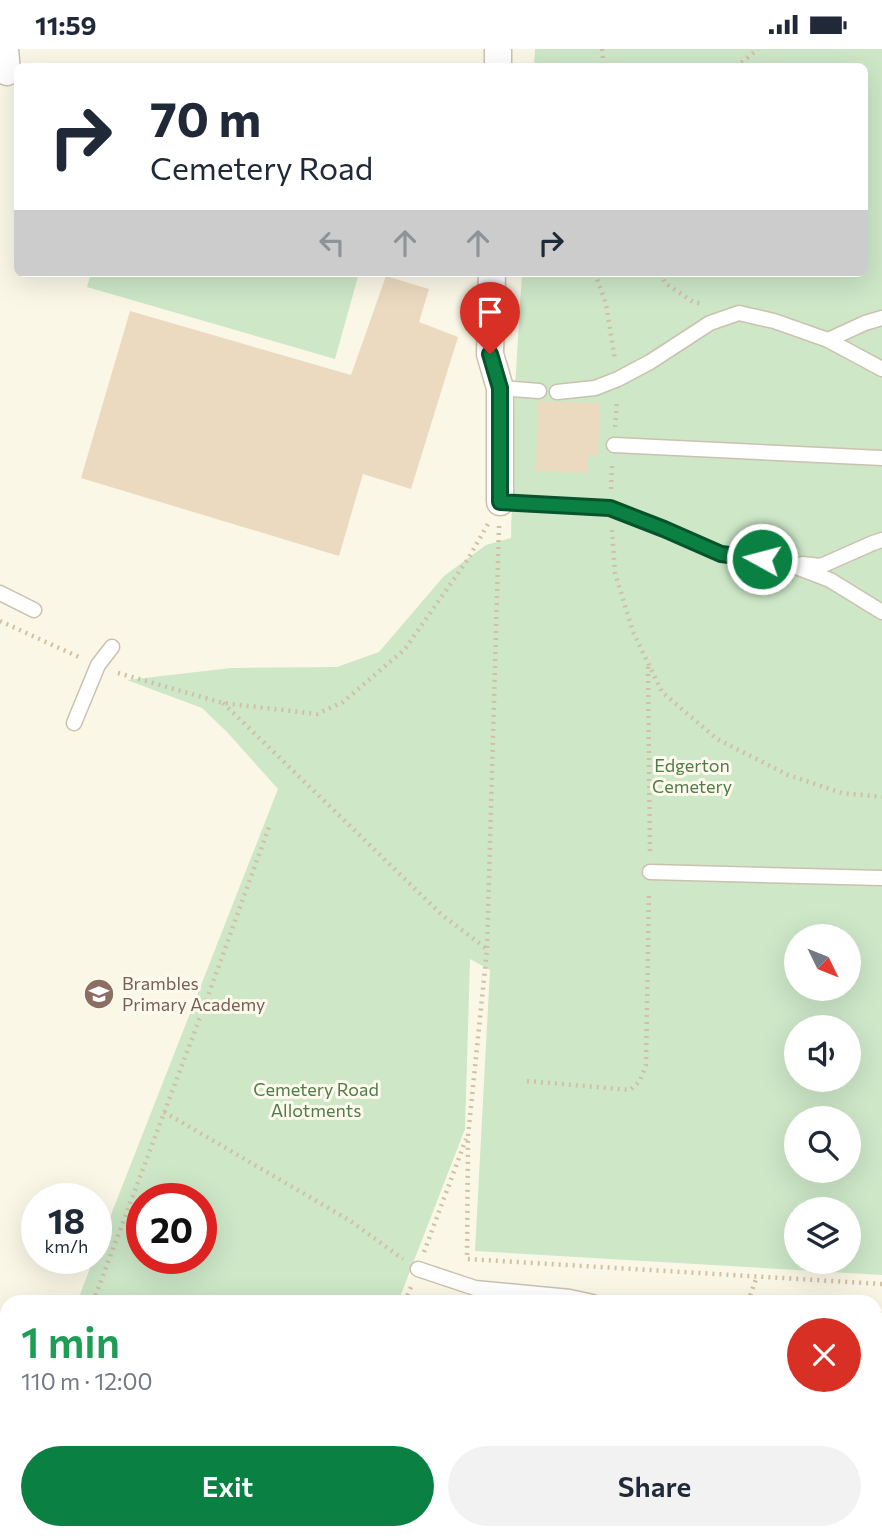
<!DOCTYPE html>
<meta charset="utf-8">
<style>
:root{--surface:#fff;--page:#f2f2f3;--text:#1f2937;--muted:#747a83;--accent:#0b8043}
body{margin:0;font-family:Commissioner,sans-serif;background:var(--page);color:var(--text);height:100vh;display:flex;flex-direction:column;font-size:26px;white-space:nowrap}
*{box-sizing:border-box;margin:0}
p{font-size:23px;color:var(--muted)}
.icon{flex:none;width:38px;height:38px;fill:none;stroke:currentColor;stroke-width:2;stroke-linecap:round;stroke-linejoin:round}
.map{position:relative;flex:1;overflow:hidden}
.drawer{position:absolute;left:0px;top:1246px;width:882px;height:245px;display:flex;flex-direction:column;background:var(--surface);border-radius:21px 21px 0 0;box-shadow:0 7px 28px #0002}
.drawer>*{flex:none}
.hud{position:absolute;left:14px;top:14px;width:854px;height:214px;border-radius:10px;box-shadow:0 7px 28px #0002;background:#fff;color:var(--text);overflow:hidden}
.needle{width:46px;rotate:133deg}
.buttons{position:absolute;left:784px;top:875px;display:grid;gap:14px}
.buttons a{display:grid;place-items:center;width:77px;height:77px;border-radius:50%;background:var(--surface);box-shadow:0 7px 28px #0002;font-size:35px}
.speed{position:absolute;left:21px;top:1134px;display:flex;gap:14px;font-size:35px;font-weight:700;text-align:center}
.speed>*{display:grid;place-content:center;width:91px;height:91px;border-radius:50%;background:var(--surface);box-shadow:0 7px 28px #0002;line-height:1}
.speed small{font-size:18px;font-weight:400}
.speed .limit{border:10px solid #d22;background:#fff;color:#111}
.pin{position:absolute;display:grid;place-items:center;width:60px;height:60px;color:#fff;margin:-72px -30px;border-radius:50% 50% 50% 0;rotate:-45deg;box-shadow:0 0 7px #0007}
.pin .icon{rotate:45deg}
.me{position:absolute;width:77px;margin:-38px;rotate:277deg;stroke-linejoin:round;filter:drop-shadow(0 0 5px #0008)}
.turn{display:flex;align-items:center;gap:24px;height:147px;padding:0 21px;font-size:32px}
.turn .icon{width:91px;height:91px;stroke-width:2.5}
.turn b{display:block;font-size:49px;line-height:60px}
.lanes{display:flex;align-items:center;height:66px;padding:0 21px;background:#0003;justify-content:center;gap:35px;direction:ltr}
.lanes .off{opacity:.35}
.round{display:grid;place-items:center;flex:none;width:74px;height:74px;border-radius:37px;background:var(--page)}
.headline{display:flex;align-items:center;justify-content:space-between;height:119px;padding:0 21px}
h1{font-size:42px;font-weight:600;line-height:52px;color:#1e9e55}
.action{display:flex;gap:14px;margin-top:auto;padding:14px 21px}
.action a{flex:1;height:80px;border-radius:42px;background:var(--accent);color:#fff;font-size:28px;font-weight:600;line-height:80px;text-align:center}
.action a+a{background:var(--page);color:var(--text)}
.status{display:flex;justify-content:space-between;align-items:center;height:49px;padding:0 35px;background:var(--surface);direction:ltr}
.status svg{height:19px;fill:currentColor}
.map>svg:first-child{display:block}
.green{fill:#cde7c7;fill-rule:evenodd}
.building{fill:#ebdabf}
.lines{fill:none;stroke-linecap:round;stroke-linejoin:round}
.service-casing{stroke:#cbc1ae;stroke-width:17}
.minor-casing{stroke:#cbc1ae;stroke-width:29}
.path{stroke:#d2c0a5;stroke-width:4.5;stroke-dasharray:2 5;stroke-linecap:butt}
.service{stroke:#fff;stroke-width:14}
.minor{stroke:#fff;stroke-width:26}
.route-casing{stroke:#07532c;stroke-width:18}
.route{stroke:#0b8043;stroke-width:12}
.labels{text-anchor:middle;stroke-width:6;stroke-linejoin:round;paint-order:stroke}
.park-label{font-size:18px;fill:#4f7c4a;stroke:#fdfaed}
.education-label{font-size:18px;fill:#785e54;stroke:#fdfaed;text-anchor:start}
</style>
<div class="status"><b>11:59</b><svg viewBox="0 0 49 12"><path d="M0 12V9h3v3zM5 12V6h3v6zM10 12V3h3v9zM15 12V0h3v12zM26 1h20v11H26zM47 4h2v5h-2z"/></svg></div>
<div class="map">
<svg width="882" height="1491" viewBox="0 0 882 1491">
<rect width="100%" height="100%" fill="#faf7e7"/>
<g class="green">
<path d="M535,0H882V1226L475,1202L490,921L470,910L465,1080L398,1253H77L94,1209H96V1204L278,740L227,683L202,659L127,631L231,619L337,618L379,603L444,527L486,496L511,489L515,339L522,224H864V18L534,17ZM796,887H849V940H796ZM796,978H849V1031H796ZM796,1069H849V1122H796ZM142,1150H201V1209H142ZM796,1160H849V1213H796Z"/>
<polygon points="91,224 359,224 335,310 87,238"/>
<polygon points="194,1484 308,1484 305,1491 204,1491"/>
<polygon points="319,1484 543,1484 542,1491 316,1491"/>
</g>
<g class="building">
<polygon points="386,227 429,240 419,273 458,288 411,440 363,425 339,507 81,429 130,262 351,326"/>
<polygon points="538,352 600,354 598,407 588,407 587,424 536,422"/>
</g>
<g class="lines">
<g class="service-casing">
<g id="service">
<polyline points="828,291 865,274 882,269"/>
<polyline points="500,339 539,342"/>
<polyline points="557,343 595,339 618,330 650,313 710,274 739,264 774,272 828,291 882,320"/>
<polyline points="614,396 882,409"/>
<polyline points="500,453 610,459 664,480 721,505 783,513 830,531 882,563"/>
<polyline points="802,515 821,517 873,494 882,491"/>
<polyline points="0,544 34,561"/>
<polyline points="74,674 98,616 112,598"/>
<polyline points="650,823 882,829"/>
<polyline points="418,1220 475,1239 570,1248 593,1253"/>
<polyline points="875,1270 882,1271"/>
<polyline points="875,1351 882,1352"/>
<polyline points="549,1491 550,1484"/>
<polyline points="830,1491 831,1484"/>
</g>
</g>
<g class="minor-casing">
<g id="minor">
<polyline points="5,0 7,23"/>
<polyline points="498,18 498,0"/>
<polyline points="492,224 490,305 500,339 500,453"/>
<polyline points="702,1491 703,1484"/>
</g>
</g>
<g class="path">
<polyline points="602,0 604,18"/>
<polyline points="736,18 758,0"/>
<polyline points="595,224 606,255 615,311"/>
<polyline points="661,224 665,234 693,253 704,255"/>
<polyline points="615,378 617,351"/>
<polyline points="611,440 612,414"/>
<polyline points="499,477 487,900 468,1087 467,1210 882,1235"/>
<polyline points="612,481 615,524 633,583 662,643 717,690 788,726 842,744 882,748"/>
<polyline points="0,572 81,609"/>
<polyline points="648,618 650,806"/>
<polyline points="118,624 223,654 317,665 343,653 405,600 468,510 488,475"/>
<polyline points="223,654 442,866 487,900"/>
<polyline points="527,1032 630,1041 640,1032 646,1016 649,842"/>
<polyline points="164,1063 349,1171 403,1210"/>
<polyline points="424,1203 466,1090"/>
<polyline points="93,1253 208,947 269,778"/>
<polyline points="405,1253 411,1238"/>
<polyline points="748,1253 757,1227"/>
<polyline points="308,1491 310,1484"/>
</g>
<use href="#service" class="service"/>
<use href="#minor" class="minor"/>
</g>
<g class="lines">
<g class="route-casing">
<polyline id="route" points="490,305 500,339 500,453 610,459 664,480 721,505 762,510"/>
</g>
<use href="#route" class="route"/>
</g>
<defs>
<g id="school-disc" transform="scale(1.575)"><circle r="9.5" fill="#8d6e63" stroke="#fdfaed"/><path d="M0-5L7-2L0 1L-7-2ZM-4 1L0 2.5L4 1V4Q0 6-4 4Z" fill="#fff"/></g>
</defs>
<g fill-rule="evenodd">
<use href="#school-disc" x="99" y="945"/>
</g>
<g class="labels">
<g class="park-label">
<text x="692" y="723">Edgerton<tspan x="692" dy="21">Cemetery</tspan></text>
<text x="316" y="1047">Cemetery Road<tspan x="316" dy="21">Allotments</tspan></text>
</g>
<g class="education-label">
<text x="122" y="941">Brambles<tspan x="122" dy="21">Primary Academy</tspan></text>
</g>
</g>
</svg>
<div class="buttons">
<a><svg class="needle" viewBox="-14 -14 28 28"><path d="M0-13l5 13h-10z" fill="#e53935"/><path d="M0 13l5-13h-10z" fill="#747a83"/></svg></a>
<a><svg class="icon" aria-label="sound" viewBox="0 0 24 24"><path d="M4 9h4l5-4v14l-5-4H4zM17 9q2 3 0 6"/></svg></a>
<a><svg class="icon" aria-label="search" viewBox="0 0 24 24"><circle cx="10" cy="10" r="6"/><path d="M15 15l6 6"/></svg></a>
<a><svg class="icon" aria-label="layers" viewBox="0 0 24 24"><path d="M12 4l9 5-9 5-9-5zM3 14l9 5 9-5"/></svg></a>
</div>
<div class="speed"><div>18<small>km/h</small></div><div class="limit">20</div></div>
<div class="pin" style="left:490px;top:305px;background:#d93025"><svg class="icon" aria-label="arrive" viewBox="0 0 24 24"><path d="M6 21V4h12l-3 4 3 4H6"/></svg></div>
<svg class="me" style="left:762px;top:510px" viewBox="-20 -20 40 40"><circle r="17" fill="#0b8043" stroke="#fff" stroke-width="3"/><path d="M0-11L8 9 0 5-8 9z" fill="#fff"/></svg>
<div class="hud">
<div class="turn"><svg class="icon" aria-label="right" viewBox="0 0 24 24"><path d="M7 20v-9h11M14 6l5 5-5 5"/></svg><div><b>70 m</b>Cemetery Road</div></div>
<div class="lanes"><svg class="icon off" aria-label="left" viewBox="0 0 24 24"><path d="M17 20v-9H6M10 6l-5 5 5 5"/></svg><svg class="icon off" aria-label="ahead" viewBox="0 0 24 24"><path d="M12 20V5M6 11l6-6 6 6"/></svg><svg class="icon off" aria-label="ahead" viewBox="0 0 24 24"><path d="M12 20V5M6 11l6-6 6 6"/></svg><svg class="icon" aria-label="right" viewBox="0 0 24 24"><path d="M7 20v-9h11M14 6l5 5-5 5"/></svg></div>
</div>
<section class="drawer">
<div class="headline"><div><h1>1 min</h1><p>110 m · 12:00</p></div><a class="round" style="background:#d93025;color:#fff"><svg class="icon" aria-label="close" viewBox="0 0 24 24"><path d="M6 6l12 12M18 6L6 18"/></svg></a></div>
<div class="action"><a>Exit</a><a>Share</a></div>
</section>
</div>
